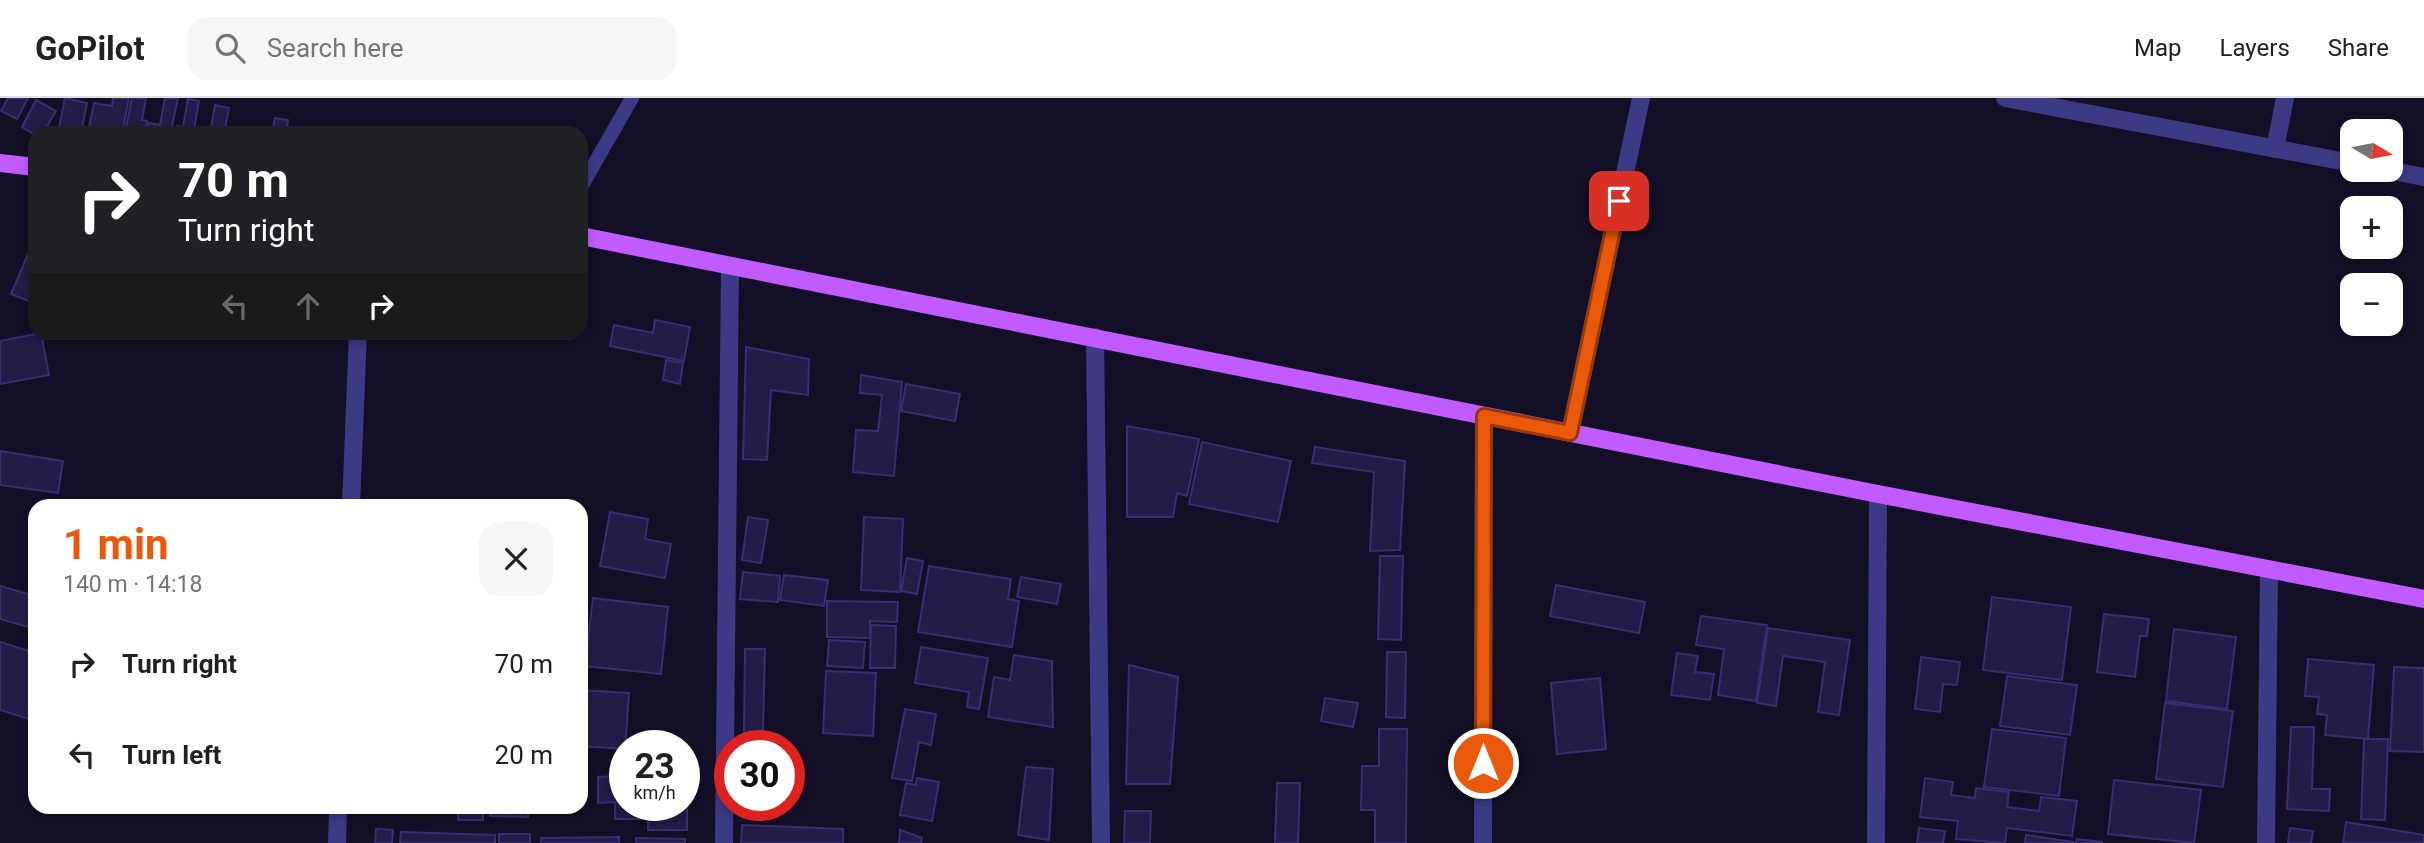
<!DOCTYPE html>
<meta charset="utf-8">
<style>
:root{--surface:#fff;--page:#f6f6f6;--text:#202124;--muted:#757577;--line:#e0e0e0;--accent:#ea580c}
body{margin:0;font-family:Roboto,sans-serif;background:var(--page);color:var(--text);height:100vh;display:flex;flex-direction:column;font-size:26px;white-space:nowrap}
*{box-sizing:border-box;margin:0}
p{font-size:23px;color:var(--muted)}
.icon{flex:none;width:38px;height:38px;fill:none;stroke:currentColor;stroke-width:2;stroke-linecap:round;stroke-linejoin:round}
.map{position:relative;flex:1;overflow:hidden}
.details{position:absolute;left:28px;top:401px;width:560px;height:315px;display:flex;flex-direction:column;background:var(--surface);border-radius:21px;box-shadow:0 4px 10px #0003}
.details>*{flex:none}
.top-card{position:absolute;left:28px;top:28px;width:560px;height:214px;border-radius:21px;box-shadow:0 4px 10px #0003;background:#202124;color:#fff;overflow:hidden}
.needle{width:46px;rotate:100deg}
.controls{position:absolute;left:2340px;top:21px;display:grid;gap:14px}
.controls a{display:grid;place-items:center;width:63px;height:63px;border-radius:14px;background:var(--surface);box-shadow:0 4px 10px #0003;font-size:35px}
.speed{position:absolute;left:609px;top:632px;display:flex;gap:14px;font-size:35px;font-weight:700;text-align:center}
.speed>*{display:grid;place-content:center;width:91px;height:91px;border-radius:50%;background:var(--surface);box-shadow:0 4px 10px #0003;line-height:1}
.speed small{font-size:18px;font-weight:400}
.speed .limit{border:10px solid #d22;background:#fff;color:#111}
.pin{position:absolute;display:grid;place-items:center;width:60px;height:60px;color:#fff;margin:-30px;border-radius:14px;box-shadow:0 4px 10px #0006}
.me{position:absolute;width:77px;margin:-38px;rotate:0deg;stroke-linejoin:round;filter:drop-shadow(0 0 5px #0008)}
.turn{display:flex;align-items:center;gap:24px;height:147px;padding:0 35px;font-size:32px}
.turn .icon{width:91px;height:91px;stroke-width:2.5}
.turn b{display:block;font-size:49px;line-height:60px}
.lanes{display:flex;align-items:center;height:66px;padding:0 35px;background:#0003;justify-content:center;gap:35px;direction:ltr}
.lanes .off{opacity:.35}
.round{display:grid;place-items:center;flex:none;width:74px;height:74px;border-radius:21px;background:var(--page)}
.summary{display:flex;align-items:center;justify-content:space-between;height:119px;padding:0 35px}
h1{font-size:42px;font-weight:700;line-height:52px;color:var(--accent)}
ul{padding:0;list-style:none}
li{display:flex;align-items:center;gap:21px;height:91px;padding:0 35px}
li div{flex:1}
li b{display:block;font-size:26px}
li em{font-style:normal}
header{display:flex;align-items:center;gap:42px;box-sizing:border-box;height:98px;padding:0 35px;background:var(--surface);border-bottom:2px solid var(--line)}
header strong{font-size:33px}
nav{display:flex;gap:38px;margin-inline-start:auto;font-size:24px}
.search{width:490px;height:63px;background:var(--page);display:flex;align-items:center;gap:18px;box-sizing:border-box;padding:0 24px;border-radius:21px;color:var(--muted);font-size:26px}
.map>svg:first-child{display:block}
.building{fill:#241b47;stroke:#3b2d73;stroke-width:2}
.lines{fill:none;stroke-linecap:round;stroke-linejoin:round}
.lane{stroke:#3d3a85;stroke-width:14}
.street{stroke:#3d3a85;stroke-width:18}
.primary{stroke:#c25bff;stroke-width:18}
.route-casing{stroke:#983908;stroke-width:18}
.route{stroke:#ea580c;stroke-width:12}
</style>
<header>
<strong>GoPilot</strong>
<div class="search"><svg class="icon" aria-label="search" viewBox="0 0 24 24"><circle cx="10" cy="10" r="6"/><path d="M15 15l6 6"/></svg>Search here</div>
<nav><a>Map</a><a>Layers</a><a>Share</a></nav>
</header>
<div class="map">
<svg width="2424" height="745" viewBox="0 0 2424 745">
<rect width="100%" height="100%" fill="#130f26"/>
<g class="building">
<polygon points="8,0 28,0 17,21 1,13"/>
<polygon points="65,0 87,5 81,35 58,35"/>
<polygon points="113,0 129,0 122,35 88,34 94,5 112,8"/>
<polygon points="132,0 146,0 142,22 147,23 145,35 125,35"/>
<polygon points="165,0 178,0 172,28 174,29 173,35 147,35 149,25 160,27"/>
<polygon points="188,1 199,3 194,32 198,33 197,35 176,35 177,28 183,29"/>
<polygon points="36,2 56,13 43,35 35,37 22,29"/>
<polygon points="215,7 229,10 224,35 210,35"/>
<polygon points="275,20 288,22 286,35 272,35"/>
<polygon points="32,147 35,149 35,195 31,204 11,196"/>
<polygon points="655,222 690,229 684,263 610,248 614,227 653,235"/>
<polygon points="41,235 49,277 0,286 0,243"/>
<polygon points="746,249 809,261 808,297 771,292 767,362 743,361"/>
<polygon points="666,262 683,265 680,286 663,282"/>
<polygon points="861,277 902,284 894,378 853,374 856,332 878,333 882,297 860,295"/>
<polygon points="906,286 960,296 955,323 901,313"/>
<polygon points="1127,328 1199,341 1187,398 1177,395 1173,419 1127,419"/>
<polygon points="1202,344 1291,363 1278,424 1189,406"/>
<polygon points="1315,349 1405,363 1400,452 1370,453 1374,374 1312,365"/>
<polygon points="0,353 63,363 58,395 0,387"/>
<polygon points="610,414 648,421 645,441 671,446 665,480 600,468"/>
<polygon points="748,419 768,422 761,465 742,462"/>
<polygon points="864,419 903,421 900,494 861,492"/>
<polygon points="1380,458 1403,458 1401,542 1378,541"/>
<polygon points="907,460 923,463 917,496 901,493"/>
<polygon points="929,468 1011,481 1008,501 1019,503 1012,549 918,534"/>
<polygon points="743,474 780,478 778,504 740,501"/>
<polygon points="784,477 828,482 824,508 780,502"/>
<polygon points="1021,479 1061,486 1057,506 1017,499"/>
<polygon points="1556,487 1645,504 1639,535 1550,518"/>
<polygon points="0,488 35,498 35,531 0,521"/>
<polygon points="1992,499 2071,509 2062,582 1983,572"/>
<polygon points="593,500 668,509 661,576 585,568"/>
<polygon points="827,503 898,504 897,524 870,523 870,540 827,539"/>
<polygon points="2104,516 2149,521 2147,538 2140,538 2135,579 2097,574"/>
<polygon points="1701,518 1767,527 1756,603 1718,597 1724,551 1696,547"/>
<polygon points="871,527 896,528 895,570 870,570"/>
<polygon points="1768,530 1850,542 1839,617 1818,614 1825,564 1783,558 1776,608 1757,605"/>
<polygon points="2174,531 2236,539 2227,611 2166,603"/>
<polygon points="829,542 865,544 863,570 827,568"/>
<polygon points="0,544 35,555 35,623 0,612"/>
<polygon points="921,549 988,560 979,611 967,609 969,594 915,585"/>
<polygon points="745,551 765,551 763,635 744,635"/>
<polygon points="1387,554 1406,554 1405,620 1386,619"/>
<polygon points="1677,555 1698,558 1695,574 1714,576 1710,602 1671,597"/>
<polygon points="1014,557 1052,563 1053,629 988,619 994,579 1010,582"/>
<polygon points="1921,559 1960,564 1957,587 1943,586 1940,614 1915,611"/>
<polygon points="2308,561 2374,567 2368,641 2325,637 2327,617 2317,616 2319,599 2305,598"/>
<polygon points="1129,567 1178,579 1170,686 1126,686"/>
<polygon points="2394,569 2424,570 2424,654 2390,653"/>
<polygon points="826,573 876,575 873,638 823,635"/>
<polygon points="2007,578 2077,587 2070,637 2000,628"/>
<polygon points="1600,580 1606,651 1557,656 1551,585"/>
<polygon points="581,592 629,595 625,651 581,648"/>
<polygon points="1325,600 1358,605 1353,629 1321,623"/>
<polygon points="2165,605 2233,613 2223,689 2156,681"/>
<polygon points="905,611 936,616 931,647 919,644 912,683 892,680"/>
<polygon points="2291,629 2314,629 2312,691 2330,691 2329,713 2287,711"/>
<polygon points="1379,631 1407,631 1406,745 1375,745 1375,712 1361,712 1362,668 1379,668"/>
<polygon points="1992,631 2066,640 2059,698 1984,689"/>
<polygon points="2364,641 2388,641 2385,722 2361,721"/>
<polygon points="684,662 687,662 687,732 648,732 648,721 615,721 615,704 598,705 598,679 614,678 614,663 625,663 625,707 684,707"/>
<polygon points="1026,669 1053,671 1049,742 1018,737"/>
<polygon points="917,680 939,684 932,723 900,717 906,685 916,687"/>
<polygon points="1925,680 1953,684 1951,697 1975,700 1976,690 2009,694 2007,709 2039,713 2041,699 2077,703 2072,738 2007,730 2005,745 1956,741 1958,723 1920,719"/>
<polygon points="2114,682 2201,692 2194,745 2108,736"/>
<polygon points="1277,685 1300,685 1298,745 1275,745"/>
<rect x="458" y="709" width="25" height="13"/>
<polygon points="490,709 528,709 528,719 490,718"/>
<polygon points="1125,713 1151,713 1150,745 1124,745"/>
<polygon points="2346,724 2424,737 2424,745 2343,745"/>
<polygon points="742,727 843,731 843,745 741,745"/>
<polygon points="1919,730 1945,733 1943,745 1917,745"/>
<polygon points="2290,730 2313,733 2311,745 2288,745"/>
<polygon points="376,731 393,732 392,745 375,745"/>
<polygon points="900,732 922,740 921,745 899,745"/>
<polygon points="401,734 495,737 495,745 400,745"/>
<rect x="499" y="736" width="31" height="9"/>
<polygon points="2026,737 2073,744 2072,745 2025,745"/>
<polygon points="619,739 619,745 541,745 541,740"/>
<polygon points="636,740 685,741 685,745 636,745"/>
<polygon points="2077,741 2102,744 2102,745 2076,745"/>
</g>
<g class="lines">
<polyline class="lane" points="581,89 632,0"/>
<g class="street">
<polyline points="2005,0 2352,65"/>
<polyline points="2275,51 2285,0"/>
<polyline points="2387,72 2424,79"/>
<polyline points="1095,239 1101,745"/>
<polyline points="1570,335 1641,0"/>
<polyline points="351,408 358,234"/>
<polyline points="337,745 338,709"/>
<polyline points="724,745 730,169"/>
<polyline points="1483,745 1484,318"/>
<polyline points="1876,745 1878,396"/>
<polyline points="2266,745 2269,471"/>
</g>
<g class="primary">
<polyline points="0,65 35,69"/>
<polyline points="581,138 1878,396 2424,501"/>
</g>
</g>
<g class="lines">
<g class="route-casing">
<polyline id="route" points="1483,665 1484,318 1570,335 1619,103"/>
</g>
<use href="#route" class="route"/>
</g>
</svg>
<div class="controls">
<a><svg class="needle" viewBox="-14 -14 28 28"><path d="M0-13l5 13h-10z" fill="#e53935"/><path d="M0 13l5-13h-10z" fill="#757577"/></svg></a>
<a>+</a>
<a>−</a>
</div>
<div class="speed"><div>23<small>km/h</small></div><div class="limit">30</div></div>
<div class="pin" style="left:1619px;top:103px;background:#d93025"><svg class="icon" aria-label="arrive" viewBox="0 0 24 24"><path d="M6 21V4h12l-3 4 3 4H6"/></svg></div>
<svg class="me" style="left:1483px;top:665px" viewBox="-20 -20 40 40"><circle r="17" fill="#ea580c" stroke="#fff" stroke-width="3"/><path d="M0-11L8 9 0 5-8 9z" fill="#fff"/></svg>
<div class="top-card">
<div class="turn"><svg class="icon" aria-label="right" viewBox="0 0 24 24"><path d="M7 20v-9h11M14 6l5 5-5 5"/></svg><div><b>70 m</b>Turn right</div></div>
<div class="lanes"><svg class="icon off" aria-label="left" viewBox="0 0 24 24"><path d="M17 20v-9H6M10 6l-5 5 5 5"/></svg><svg class="icon off" aria-label="ahead" viewBox="0 0 24 24"><path d="M12 20V5M6 11l6-6 6 6"/></svg><svg class="icon" aria-label="right" viewBox="0 0 24 24"><path d="M7 20v-9h11M14 6l5 5-5 5"/></svg></div>
</div>
<section class="details">
<div class="summary"><div><h1>1 min</h1><p>140 m · 14:18</p></div><a class="round"><svg class="icon" aria-label="close" viewBox="0 0 24 24"><path d="M6 6l12 12M18 6L6 18"/></svg></a></div>
<ul>
<li><svg class="icon" aria-label="right" viewBox="0 0 24 24"><path d="M7 20v-9h11M14 6l5 5-5 5"/></svg><div><b>Turn right</b></div><em>70 m</em></li>
<li><svg class="icon" aria-label="left" viewBox="0 0 24 24"><path d="M17 20v-9H6M10 6l-5 5 5 5"/></svg><div><b>Turn left</b></div><em>20 m</em></li>
</ul>
</section>
</div>
